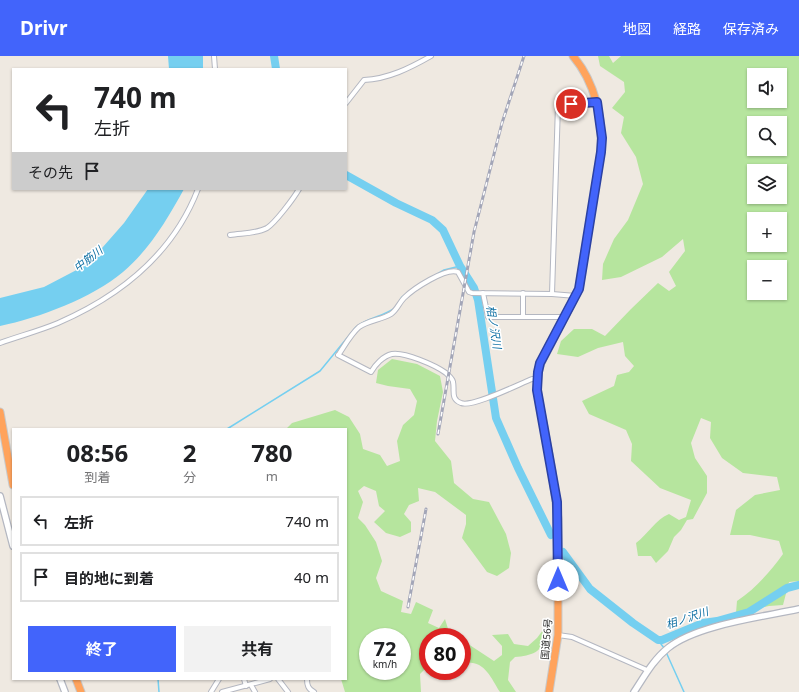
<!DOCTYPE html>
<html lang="ja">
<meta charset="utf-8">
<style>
:root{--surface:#fff;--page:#f2f2f2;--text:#202124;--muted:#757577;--line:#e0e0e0;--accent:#4264fb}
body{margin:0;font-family:"Noto Sans","Noto Sans JP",sans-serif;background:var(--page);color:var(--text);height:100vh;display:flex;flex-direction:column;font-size:15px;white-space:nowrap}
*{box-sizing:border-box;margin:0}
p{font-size:13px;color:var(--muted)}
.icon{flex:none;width:22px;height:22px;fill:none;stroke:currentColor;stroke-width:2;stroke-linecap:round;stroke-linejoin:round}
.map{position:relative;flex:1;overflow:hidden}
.side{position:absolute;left:12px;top:372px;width:335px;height:252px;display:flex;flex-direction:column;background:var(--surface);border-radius:0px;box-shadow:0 1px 3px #0004}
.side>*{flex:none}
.hud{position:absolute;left:12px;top:12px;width:335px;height:122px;border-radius:0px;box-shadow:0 1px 3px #0004;background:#fff;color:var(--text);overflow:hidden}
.buttons{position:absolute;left:747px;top:12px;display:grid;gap:8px}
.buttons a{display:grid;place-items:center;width:40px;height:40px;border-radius:0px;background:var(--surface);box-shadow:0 1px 3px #0004;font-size:20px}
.speed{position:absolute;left:359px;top:572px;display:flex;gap:8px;font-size:20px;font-weight:700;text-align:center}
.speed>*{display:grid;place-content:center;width:52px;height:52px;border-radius:50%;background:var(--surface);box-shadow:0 1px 3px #0004;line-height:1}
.speed small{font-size:10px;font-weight:400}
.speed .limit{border:6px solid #d22;background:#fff;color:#111}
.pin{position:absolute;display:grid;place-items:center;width:34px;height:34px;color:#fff;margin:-17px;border:2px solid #fff;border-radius:50%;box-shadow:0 1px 4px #0007}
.me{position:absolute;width:44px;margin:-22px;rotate:0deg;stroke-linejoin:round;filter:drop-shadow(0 0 3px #0008)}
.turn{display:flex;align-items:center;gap:14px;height:84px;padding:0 16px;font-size:18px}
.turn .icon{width:52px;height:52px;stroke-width:2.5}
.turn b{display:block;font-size:28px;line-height:34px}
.then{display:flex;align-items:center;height:38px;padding:0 16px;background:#0003;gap:8px;font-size:15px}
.eta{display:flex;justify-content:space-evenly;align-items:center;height:68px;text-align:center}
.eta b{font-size:24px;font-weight:700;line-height:28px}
.cta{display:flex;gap:8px;margin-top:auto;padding:8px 16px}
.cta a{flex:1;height:46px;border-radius:0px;background:var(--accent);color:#fff;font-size:16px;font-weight:700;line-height:46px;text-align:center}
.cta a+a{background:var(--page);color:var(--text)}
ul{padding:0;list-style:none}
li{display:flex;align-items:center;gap:12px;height:50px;margin:0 8px 6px;padding:0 8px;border:2px solid var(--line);border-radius:0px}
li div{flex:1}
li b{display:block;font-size:15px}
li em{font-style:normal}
header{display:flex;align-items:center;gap:24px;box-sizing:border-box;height:56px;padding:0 20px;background:var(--accent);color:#fff}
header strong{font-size:19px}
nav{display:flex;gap:22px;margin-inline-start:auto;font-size:14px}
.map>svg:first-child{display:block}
.green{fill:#b6e59e;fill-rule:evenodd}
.water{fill:#75cff0}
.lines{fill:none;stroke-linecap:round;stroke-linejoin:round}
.stream{stroke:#75cff0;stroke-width:1.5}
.river{stroke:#75cff0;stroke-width:8}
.street-casing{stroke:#b4b7c1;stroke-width:6}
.secondary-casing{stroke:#b4b7c1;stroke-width:8}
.highway-casing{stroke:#c9c9c9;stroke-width:9}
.street{stroke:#fff;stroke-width:4}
.secondary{stroke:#fff;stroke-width:5.5}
.highway{stroke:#ffa35c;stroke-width:7}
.rail-casing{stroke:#a3a6b8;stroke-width:3}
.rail{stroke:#fff;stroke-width:1.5;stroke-dasharray:4.5;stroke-linecap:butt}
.route-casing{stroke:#2b41a3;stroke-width:10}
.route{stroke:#4264fb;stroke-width:7}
.labels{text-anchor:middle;stroke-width:3;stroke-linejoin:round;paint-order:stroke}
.street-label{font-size:10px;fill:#2e2e2e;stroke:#fff}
.water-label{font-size:11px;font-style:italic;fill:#0d6fa3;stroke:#fff}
</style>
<header>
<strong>Drivr</strong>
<nav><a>地図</a><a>経路</a><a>保存済み</a></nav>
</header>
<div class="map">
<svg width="799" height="636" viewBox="0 0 799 636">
<rect width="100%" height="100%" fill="#efe9e1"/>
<g class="green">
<path d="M598,0H609L613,7L621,0H799V525L789,526L783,549L769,550L736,557L737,545C755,533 770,516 783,498L779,485L750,479H730L736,454L755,439L780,434L777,421L743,417L722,402L710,382L711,366L701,362L691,387L695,402L707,420V437L693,463L687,464L681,474L674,481L668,495L656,507L651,500H638L636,487C648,478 655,464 669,458L679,464L686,461L691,444L660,432L631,405L632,388L626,374L589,358L582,345L614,330L617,319L629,316L634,310L625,300L623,286L598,292L578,301L557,298L561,285L574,273H592L605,280L631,253L658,227L669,235L676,230L669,216L685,195L683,183L662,201L621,221L602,224L603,208L614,183L628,164L643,128L636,101L621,77L624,61L612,52L625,36L624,26L600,10ZM754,19H780V45H754ZM754,67H780V93H754ZM754,115H780V141H754ZM754,163H780V189H754ZM754,211H780V237H754Z"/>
<path d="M392,303L417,308L440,320L443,336L437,365L435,385L451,405L454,427L473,443L489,446L506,478L511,497L509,512L497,520L487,516L462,482L466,468V459L435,436L418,432L419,445L409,449L404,458L411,466V476L400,481L386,477L374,466L385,455L379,450L376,435L364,430L358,435L363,446L358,462L365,469L376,486L382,505L376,522L381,535L403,545L401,556L411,558L416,546L433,554L428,567L439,572L445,563L449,576L458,581H428V610L420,618L421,636H345L341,623H346V373H286L292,367L335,354L349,361L360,378L363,393L380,399L387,410L400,405L397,385L403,369L414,359L417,345L410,333L388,330L376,327L378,314ZM368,581H402V615H368Z"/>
<path d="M543,574C546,596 533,599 515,601L510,606L508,624L516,636H500C490,620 484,603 462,607V584L494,605L502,599V590L492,579L508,578L514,588L528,590L537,582Z"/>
</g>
<g class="water">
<polygon points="168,0 203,0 203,13 169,13"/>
<path d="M148,133H184C167,164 149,194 123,216C92,242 39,262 0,270V242L44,231L88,208L124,167Z"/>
</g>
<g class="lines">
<g class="stream">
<polyline points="434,220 444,214 460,210"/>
<polyline points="400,244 402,241 415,231"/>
<path d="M227,373L320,315L356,271C369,261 383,261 396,251"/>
<polyline points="658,584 664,592"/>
<polyline points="666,596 684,636"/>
<polyline points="158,623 159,636"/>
</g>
<g class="river">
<polyline points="274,0 276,13"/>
<polyline points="346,119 396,147 432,164 443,174 460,210 474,232 478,244 496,362 518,412 551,479"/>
<polyline points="563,496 590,533 633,567 658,584 662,584 703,567 717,565 749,556 787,532 799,529"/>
</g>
<g class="street-casing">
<g id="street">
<polyline points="214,0 215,13"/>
<path d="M346,47L364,24C388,23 410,12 431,0"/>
<path d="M230,179C241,177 256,178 267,172C275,167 294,142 299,133"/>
<polyline points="483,237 488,261 561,261 564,263"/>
<polyline points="552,238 558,49 597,46"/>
<polyline points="523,261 523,237"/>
<path d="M0,287C19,280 39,275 58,267C120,240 173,198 198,133"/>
<path d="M339,298C345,289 351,278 359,271C369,264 381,264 391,258C397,254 399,247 404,242C413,233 446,211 458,216L469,236L472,237L552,238L576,240"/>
<path d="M338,299L371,316C375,309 383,300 392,298C405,296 435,309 446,317C448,319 453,323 453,326C455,334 450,343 461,347C472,352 519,328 532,323H537"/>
<polyline points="558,579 572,581 647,614"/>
<polyline points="244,623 246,630"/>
<polyline points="278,623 288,636"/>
<path d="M307,623C307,629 308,633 314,636"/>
<polyline points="251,629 255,636"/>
<polyline points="211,636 219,623"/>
<polyline points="222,636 270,623"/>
</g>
</g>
<g class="secondary-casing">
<g id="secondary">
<polyline points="0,440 13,490"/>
<polyline points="60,623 65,636"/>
<path d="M634,636C644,621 653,604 668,592C696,569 762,561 799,553"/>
</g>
</g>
<g class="highway-casing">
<g id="highway">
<polyline points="0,356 13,429"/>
<polyline points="76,623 81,636"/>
<path d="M549,636L558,579V463L552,415L537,334L538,317L541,307L579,233L601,96C603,62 595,26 573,0"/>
</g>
</g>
<use href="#street" class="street"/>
<use href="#secondary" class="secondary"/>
<use href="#highway" class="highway"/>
<g class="rail-casing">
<g id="rail">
<polyline points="438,378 474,176 502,67 524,0"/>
<polyline points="408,551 426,453"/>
</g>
</g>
<use href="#rail" class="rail"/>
</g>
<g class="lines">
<g class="route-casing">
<polyline id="route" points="558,524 557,446 537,334 538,316 540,307 579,233 601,96 602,82 597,46 571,48"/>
</g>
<use href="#route" class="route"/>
</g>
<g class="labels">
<g class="street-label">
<text transform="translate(546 583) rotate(-85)" y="4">国道56号</text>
</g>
<g class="water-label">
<text transform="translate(88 203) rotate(-38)" y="4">中筋川</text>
<text transform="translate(494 271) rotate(81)" y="4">相ノ沢川</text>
<text transform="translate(687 562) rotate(-19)" y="4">相ノ沢川</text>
</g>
</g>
</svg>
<div class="buttons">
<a><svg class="icon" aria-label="sound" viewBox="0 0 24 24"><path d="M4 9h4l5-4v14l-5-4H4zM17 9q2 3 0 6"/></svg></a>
<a><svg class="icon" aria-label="search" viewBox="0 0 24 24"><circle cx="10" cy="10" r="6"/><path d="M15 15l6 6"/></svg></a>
<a><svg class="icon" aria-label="layers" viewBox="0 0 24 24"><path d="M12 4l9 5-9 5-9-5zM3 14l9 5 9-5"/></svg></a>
<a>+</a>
<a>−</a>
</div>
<div class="speed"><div>72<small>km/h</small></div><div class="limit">80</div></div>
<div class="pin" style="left:571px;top:48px;background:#d93025"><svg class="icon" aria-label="arrive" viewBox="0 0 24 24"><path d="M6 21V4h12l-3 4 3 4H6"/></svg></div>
<svg class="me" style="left:558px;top:524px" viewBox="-20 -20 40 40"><circle r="19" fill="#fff"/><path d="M0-13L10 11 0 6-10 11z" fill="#4264fb"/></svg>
<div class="hud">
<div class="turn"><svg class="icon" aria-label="left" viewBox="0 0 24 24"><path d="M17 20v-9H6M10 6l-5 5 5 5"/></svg><div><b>740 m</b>左折</div></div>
<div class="then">その先<svg class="icon" aria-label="arrive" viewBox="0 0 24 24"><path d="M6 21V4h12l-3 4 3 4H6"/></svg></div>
</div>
<section class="side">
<div class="eta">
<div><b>08:56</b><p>到着</p></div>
<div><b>2</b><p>分</p></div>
<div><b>780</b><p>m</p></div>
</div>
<ul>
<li><svg class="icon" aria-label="left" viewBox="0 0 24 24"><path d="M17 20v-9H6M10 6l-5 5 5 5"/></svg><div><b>左折</b></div><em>740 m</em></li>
<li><svg class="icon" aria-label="arrive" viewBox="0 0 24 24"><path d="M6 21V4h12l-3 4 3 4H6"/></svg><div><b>目的地に到着</b></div><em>40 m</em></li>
</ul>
<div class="cta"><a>終了</a><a>共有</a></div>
</section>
</div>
